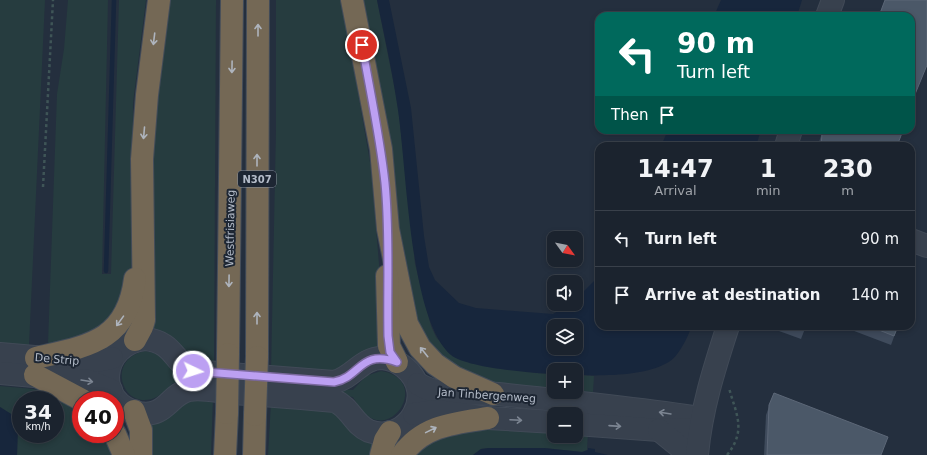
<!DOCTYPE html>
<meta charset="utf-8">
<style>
:root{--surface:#1b232e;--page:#242b36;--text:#f1f3f6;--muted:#a0a4aa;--line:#39404a}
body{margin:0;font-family:"DejaVu Sans",sans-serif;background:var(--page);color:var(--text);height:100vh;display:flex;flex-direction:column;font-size:15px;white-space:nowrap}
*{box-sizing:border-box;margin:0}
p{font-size:13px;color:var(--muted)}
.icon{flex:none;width:22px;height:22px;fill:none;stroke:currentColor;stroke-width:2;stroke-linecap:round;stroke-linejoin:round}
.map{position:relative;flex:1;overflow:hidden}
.side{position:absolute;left:595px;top:142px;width:320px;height:188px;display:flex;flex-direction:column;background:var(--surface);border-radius:12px;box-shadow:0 2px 6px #0003,0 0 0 1px var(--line)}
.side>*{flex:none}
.hud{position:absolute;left:595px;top:12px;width:320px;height:122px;border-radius:12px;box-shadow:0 2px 6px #0003,0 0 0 1px var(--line);background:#00695c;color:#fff;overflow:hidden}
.needle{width:26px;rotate:123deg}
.controls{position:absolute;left:547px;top:231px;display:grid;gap:8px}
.controls a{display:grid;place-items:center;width:36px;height:36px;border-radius:8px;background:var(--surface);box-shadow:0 2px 6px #0003,0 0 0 1px var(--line);font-size:20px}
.speed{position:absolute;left:12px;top:391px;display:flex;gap:8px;font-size:20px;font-weight:700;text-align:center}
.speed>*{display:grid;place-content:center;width:52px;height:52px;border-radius:50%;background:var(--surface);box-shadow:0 2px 6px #0003,0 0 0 1px var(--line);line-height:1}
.speed small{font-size:10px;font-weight:400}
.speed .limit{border:6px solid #d22;background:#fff;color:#111}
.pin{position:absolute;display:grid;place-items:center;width:34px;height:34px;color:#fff;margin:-17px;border:2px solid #fff;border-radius:50%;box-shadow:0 1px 4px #0007}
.me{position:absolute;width:44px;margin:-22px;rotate:94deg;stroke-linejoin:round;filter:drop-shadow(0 0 3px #0008)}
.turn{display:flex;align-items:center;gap:14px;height:84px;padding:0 16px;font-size:18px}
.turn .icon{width:52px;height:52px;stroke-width:2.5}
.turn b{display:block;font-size:28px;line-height:34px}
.then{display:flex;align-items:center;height:38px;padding:0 16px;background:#0003;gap:8px;font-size:15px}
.eta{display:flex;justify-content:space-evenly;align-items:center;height:68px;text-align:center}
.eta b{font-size:24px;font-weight:700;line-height:28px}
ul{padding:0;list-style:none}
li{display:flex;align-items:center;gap:12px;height:56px;padding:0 16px;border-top:1px solid var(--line)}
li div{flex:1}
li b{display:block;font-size:15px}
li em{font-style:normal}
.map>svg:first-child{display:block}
.green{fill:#263c3f;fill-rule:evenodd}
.water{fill:#17263c;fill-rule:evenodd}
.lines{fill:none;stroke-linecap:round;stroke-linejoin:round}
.stream{stroke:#17263c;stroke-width:4.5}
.minor-casing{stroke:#414a57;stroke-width:24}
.highway-casing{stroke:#434c59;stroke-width:24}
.path{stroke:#3f5557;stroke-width:2.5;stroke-dasharray:3 3;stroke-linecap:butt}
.minor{stroke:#38414e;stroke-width:22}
.highway{stroke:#746855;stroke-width:22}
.highway-bridge-casing{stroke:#434c59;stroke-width:24;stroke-linecap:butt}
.highway-bridge{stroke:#746855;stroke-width:22}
.wall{fill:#3f4b5c}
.building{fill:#4b5868;stroke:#5c6777}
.oneway{stroke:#aeb4bd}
.oneway2{stroke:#7c8592}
.route-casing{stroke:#7a689d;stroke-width:10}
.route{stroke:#bca0f2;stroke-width:7}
.labels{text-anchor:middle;stroke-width:4;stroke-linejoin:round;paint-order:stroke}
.shield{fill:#1d2633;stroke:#878f9c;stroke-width:1}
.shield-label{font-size:10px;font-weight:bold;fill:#b4bcc9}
.street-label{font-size:11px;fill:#b4bcc9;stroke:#1d2633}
</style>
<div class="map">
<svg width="927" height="455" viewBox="0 0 927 455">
<rect width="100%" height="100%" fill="#242f3e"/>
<g class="green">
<polygon points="0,0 45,0 29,345 0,343"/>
<polygon points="68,0 108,0 102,274 111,274 119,0 146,0 133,103 132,261 127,298 99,332 48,344 57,94 64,49"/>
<polygon points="167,0 216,0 214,368 203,367 147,333 152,154"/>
<polygon points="276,0 342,0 371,168 380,276 381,349 350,362 329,374 271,371 276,130"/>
<polygon points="362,0 377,0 398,105 415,264 431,326 436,337 450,354 535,373 554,374 554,390 507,386 476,380 449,368 413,322"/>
<path d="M145,351C161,353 165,361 174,374L190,378V383H173C132,432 97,361 145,351Z"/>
<path d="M381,371C431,379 393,443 363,412C359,408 356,402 353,397L337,395L338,389L353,390L366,376Z"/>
<polygon points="576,375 594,376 593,392 576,391"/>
<path d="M0,386L34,389L53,393L81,408V434H107L118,455H17L18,424L15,417L0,407ZM21,400H55V434H21Z"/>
<polygon points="213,397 211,455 145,455 146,418 183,401"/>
<polygon points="271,403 324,405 377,442 375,455 268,455"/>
<polygon points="472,428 554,432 554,436 576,436 576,433 588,433 587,450 582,452 544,448 489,448 481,449 473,455 409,455 419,445"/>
</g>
<g class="water">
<path d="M377,0H389L411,108L424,236L429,267L435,280L459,303L476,308L553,314L570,304H576V299L595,280L599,273V326H692C687,338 679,357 667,363C644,376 602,376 576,375V370H554V374C532,373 467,368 451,355C408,318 407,161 397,104C392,69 384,35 377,0ZM554,326H576V348H554Z"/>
<polygon points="721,0 802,0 797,16 714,16"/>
<polygon points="668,130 761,130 756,146 661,146"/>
<polygon points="0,407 16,417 18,424 17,455 0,455"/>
<polygon points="489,448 544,448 582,452 588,450 588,448 595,449 595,452 608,455 473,455 481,449"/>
</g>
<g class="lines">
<polyline class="stream" points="106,271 114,0"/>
<g class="minor-casing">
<g id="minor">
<polyline points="827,16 833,0"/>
<polyline points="786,146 791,130"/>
<polyline points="911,240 927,246"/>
<path d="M145,339C175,342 173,363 193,371L334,382C353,378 361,358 382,358C391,359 398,362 404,367C438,394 407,445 369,431C354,425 350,407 335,401C301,398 266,395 232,393C219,392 202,387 189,390C169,394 166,418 139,413C94,403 100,344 145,339Z"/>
<polyline points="0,354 92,362 112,358"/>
<polyline points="0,373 89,381 111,390"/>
<path d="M418,384C441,398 472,392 498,394C566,401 634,408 701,418"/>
<polyline points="414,414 437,411 488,418 554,422"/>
<polyline points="576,424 659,430 699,429"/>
<polyline points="659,430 690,455"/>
<path d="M697,455C701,410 714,369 728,326"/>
</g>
</g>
<g class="highway-casing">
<g id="highway">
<polyline points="352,0 381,149 388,229 407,324 420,348 435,364 454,377 493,394"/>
<polyline points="387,276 389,346 397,362"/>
<polyline points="135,340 142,327 144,320 142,159 147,95 159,0"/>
<polyline points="228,354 232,0"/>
<polyline points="257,357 258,0"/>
<path d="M36,358C89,346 127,341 135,279"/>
<polyline points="35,375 82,400"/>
<polyline points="134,411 141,430 141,455"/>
<polyline points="115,434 124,455"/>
<polyline points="225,455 227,413"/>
<polyline points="254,455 255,415"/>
<polyline points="381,455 385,440 390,432"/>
<path d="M402,455C423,425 455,423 488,418"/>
</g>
</g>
<g class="path">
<polyline points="43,187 53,0"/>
<path d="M727,455C747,430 736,414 729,388"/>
</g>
<use href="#minor" class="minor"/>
<use href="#highway" class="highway"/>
<g class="highway-bridge-casing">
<g id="highway-bridge">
<polyline points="227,413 228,354"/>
<polyline points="255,415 257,357"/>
</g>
</g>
<use href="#highway-bridge" class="highway-bridge"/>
</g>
<g class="wall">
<polygon points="823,130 901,130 897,146 819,146 819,142"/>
<polygon points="768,326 806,326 801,339 768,327"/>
<polygon points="841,326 898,326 891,345"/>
<polygon points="774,393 881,455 764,455 766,415"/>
</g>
<g class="building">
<polygon points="885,0 927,0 927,65 911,104 911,16 879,16"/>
<polygon points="823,130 900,130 899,132 902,133 897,146 821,146 822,134"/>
<polygon points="793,326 806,326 804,330"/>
<polygon points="869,326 898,326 894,336"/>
<polygon points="774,393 888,437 881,455 767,455 769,405"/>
</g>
<defs><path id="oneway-shaft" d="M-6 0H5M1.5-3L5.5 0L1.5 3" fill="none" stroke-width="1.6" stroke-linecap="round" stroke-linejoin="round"/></defs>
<g class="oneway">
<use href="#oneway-shaft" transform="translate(258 30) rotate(-90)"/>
<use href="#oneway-shaft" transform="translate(154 39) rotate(97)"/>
<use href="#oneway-shaft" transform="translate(232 67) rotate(91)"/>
<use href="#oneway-shaft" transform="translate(144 133) rotate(95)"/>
<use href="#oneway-shaft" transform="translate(257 160) rotate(-90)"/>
<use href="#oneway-shaft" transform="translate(229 281) rotate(91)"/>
<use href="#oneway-shaft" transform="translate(257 318) rotate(-90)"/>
<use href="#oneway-shaft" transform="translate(120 321) rotate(126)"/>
<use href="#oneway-shaft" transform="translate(424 352) rotate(-129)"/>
<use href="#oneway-shaft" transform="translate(431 430) rotate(-26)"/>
</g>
<g class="oneway2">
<use href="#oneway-shaft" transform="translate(87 381) rotate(9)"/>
<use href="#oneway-shaft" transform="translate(665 413) rotate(-171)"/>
<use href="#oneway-shaft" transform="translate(516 420) rotate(3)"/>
<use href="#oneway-shaft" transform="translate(615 426) rotate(4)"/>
</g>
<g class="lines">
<g class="route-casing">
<path id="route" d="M193,371L334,382C361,377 360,349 397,362L390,352L388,336C387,285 390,234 385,183C380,137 370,91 362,45"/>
</g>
<use href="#route" class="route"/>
</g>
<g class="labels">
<rect class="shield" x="238" y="171" width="38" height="16" rx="3"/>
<g class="shield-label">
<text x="257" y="183">N307</text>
</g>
<g class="street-label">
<text transform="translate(230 228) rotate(-89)" y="4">Westfrisiaweg</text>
<text transform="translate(57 359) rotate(5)" y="4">De Strip</text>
<text transform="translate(487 395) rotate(4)" y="4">Jan Tinbergenweg</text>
</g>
</g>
</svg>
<div class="controls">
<a><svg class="needle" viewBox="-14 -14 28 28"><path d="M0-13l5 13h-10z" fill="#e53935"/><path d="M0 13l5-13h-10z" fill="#a0a4aa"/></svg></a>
<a><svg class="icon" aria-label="sound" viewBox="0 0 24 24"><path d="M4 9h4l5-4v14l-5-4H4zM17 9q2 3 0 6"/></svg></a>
<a><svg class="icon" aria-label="layers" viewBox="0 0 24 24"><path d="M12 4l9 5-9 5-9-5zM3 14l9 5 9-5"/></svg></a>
<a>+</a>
<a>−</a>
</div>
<div class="speed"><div>34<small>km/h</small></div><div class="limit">40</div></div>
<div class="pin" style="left:362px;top:45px;background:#d93025"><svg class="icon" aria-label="arrive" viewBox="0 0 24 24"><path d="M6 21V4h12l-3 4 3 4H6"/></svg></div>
<svg class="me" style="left:193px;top:371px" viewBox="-20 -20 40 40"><circle r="17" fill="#bca0f2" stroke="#fff" stroke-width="3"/><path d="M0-11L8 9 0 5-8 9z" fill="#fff"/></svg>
<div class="hud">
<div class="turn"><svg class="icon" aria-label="left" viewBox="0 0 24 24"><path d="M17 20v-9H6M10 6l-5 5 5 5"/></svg><div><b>90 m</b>Turn left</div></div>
<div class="then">Then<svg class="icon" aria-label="arrive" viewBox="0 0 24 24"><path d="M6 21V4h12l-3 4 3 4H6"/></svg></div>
</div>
<section class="side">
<div class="eta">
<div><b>14:47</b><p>Arrival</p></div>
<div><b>1</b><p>min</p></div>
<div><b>230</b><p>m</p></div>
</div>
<ul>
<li><svg class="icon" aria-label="left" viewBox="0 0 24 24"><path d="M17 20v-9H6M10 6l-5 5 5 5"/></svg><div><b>Turn left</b></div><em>90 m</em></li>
<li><svg class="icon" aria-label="arrive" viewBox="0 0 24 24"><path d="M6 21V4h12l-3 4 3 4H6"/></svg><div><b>Arrive at destination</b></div><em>140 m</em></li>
</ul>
</section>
</div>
